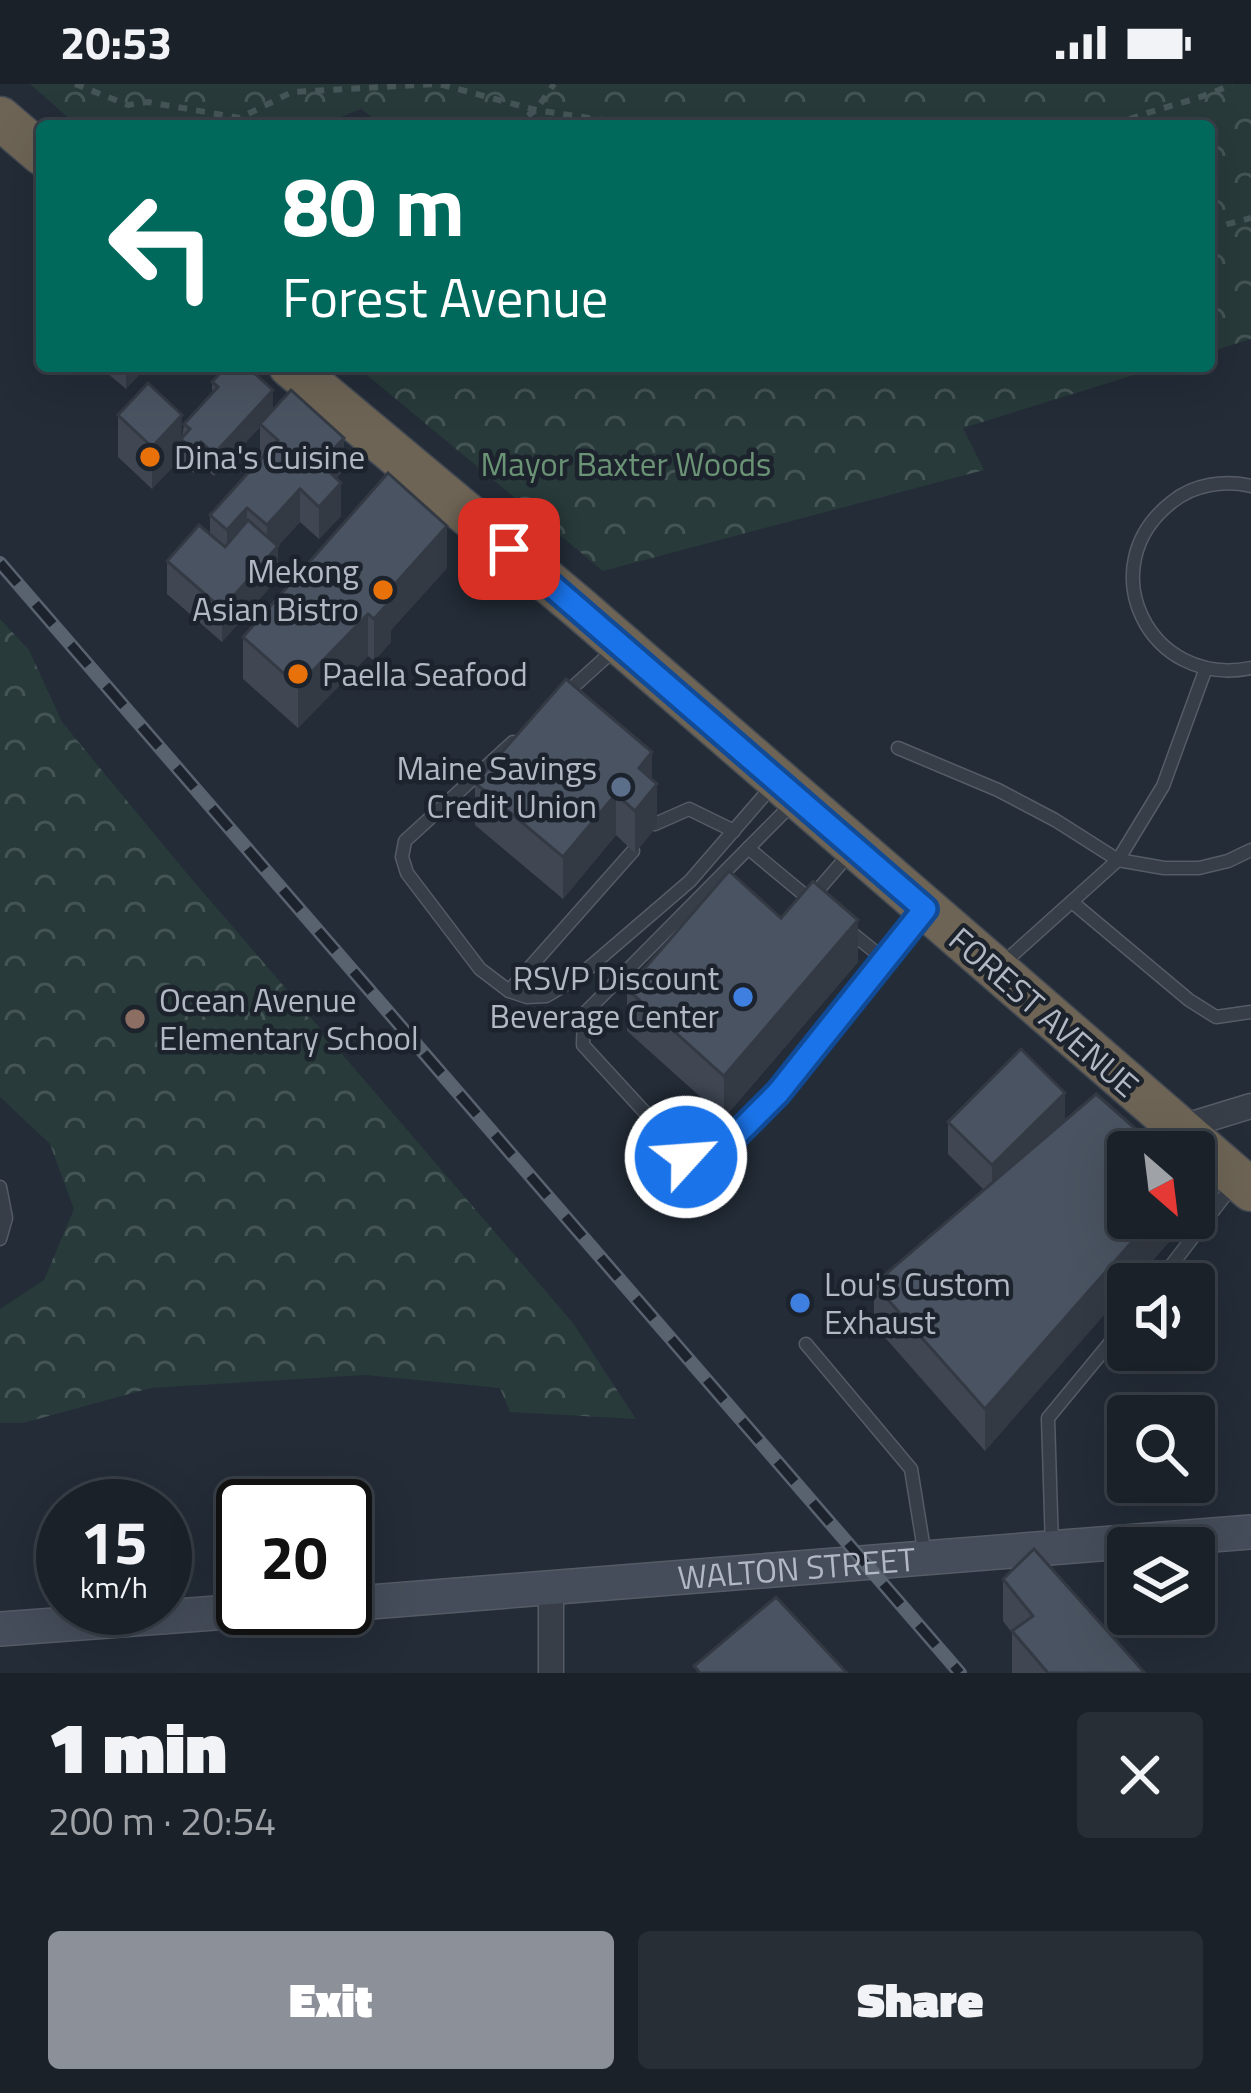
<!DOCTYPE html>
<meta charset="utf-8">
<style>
:root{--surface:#1a2129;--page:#272e35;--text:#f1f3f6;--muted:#9fa3a8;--line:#383e46;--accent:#8c9099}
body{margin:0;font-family:"Titillium Web",sans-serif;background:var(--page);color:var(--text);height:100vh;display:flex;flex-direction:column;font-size:45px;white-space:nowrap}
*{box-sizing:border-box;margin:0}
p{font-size:39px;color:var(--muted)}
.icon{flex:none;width:66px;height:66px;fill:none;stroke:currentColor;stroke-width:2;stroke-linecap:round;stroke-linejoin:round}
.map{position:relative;height:1589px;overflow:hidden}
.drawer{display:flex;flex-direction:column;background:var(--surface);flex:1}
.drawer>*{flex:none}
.top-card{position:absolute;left:36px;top:36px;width:1179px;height:252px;border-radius:12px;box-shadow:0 12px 48px #0002,0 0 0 3px var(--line);background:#00695c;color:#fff;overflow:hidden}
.needle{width:78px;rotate:152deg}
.controls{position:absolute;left:1107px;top:1047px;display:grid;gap:24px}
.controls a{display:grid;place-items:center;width:108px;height:108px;border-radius:12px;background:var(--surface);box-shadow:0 12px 48px #0002,0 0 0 3px var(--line);font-size:60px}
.speed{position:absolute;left:36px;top:1395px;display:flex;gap:24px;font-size:60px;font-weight:700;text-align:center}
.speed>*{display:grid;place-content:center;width:156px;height:156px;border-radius:50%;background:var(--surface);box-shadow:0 12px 48px #0002,0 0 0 3px var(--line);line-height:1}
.speed small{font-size:30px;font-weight:400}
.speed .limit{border:6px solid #111;border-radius:18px;background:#fff;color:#111}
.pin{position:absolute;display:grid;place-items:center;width:102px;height:102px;color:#fff;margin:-51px;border-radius:24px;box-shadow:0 6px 18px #0006}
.me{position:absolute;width:132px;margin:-66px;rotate:64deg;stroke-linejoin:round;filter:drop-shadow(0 0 9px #0008)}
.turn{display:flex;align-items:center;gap:42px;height:252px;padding:0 48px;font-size:54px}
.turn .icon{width:156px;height:156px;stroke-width:2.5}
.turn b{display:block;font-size:84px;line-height:102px}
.round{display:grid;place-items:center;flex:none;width:126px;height:126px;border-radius:12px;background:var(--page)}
.overview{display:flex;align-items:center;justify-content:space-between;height:204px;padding:0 48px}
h1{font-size:72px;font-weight:800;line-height:90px}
.cta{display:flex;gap:24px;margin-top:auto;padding:24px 48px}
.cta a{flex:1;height:138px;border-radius:12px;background:var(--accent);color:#fff;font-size:48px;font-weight:800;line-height:138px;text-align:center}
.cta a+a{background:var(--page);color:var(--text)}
.status{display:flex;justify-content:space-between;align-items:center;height:84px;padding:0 60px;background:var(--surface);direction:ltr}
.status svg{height:33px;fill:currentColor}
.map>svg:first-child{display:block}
.forest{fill:url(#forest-crowns)}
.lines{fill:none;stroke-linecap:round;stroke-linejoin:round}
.lane-casing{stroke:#555c66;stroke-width:15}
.street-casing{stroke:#555c66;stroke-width:27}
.secondary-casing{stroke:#555c66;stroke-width:36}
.highway-casing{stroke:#424953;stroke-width:45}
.path{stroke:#455558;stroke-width:6;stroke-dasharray:9 9;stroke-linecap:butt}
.lane{stroke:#373e48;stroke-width:12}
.street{stroke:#373e48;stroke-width:24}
.secondary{stroke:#454d5a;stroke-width:33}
.highway{stroke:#6d6455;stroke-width:42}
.rail-casing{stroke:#59626f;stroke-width:14}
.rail{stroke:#1c232d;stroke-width:9;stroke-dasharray:27;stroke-linecap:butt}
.wall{fill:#404753}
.shaded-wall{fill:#343a44}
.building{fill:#4a5361;stroke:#343a44;stroke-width:3}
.route-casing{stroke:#114b97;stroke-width:30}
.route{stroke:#1a73e8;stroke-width:21}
.food-dot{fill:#e8710a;stroke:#1c232d;stroke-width:4.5}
.service-dot{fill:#5c6f8a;stroke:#1c232d;stroke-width:4.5}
.shop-dot{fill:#3f7fe0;stroke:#1c232d;stroke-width:4.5}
.education-dot{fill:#8d6e63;stroke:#1c232d;stroke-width:4.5}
.labels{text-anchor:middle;stroke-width:9;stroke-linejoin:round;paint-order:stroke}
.poi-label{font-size:33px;fill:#b2b9c4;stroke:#1c232d;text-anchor:start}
.park-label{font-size:33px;fill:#6b9375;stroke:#1c232d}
.street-label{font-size:33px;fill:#b2b9c4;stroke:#1c232d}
</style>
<div class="status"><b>20:53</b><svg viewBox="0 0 49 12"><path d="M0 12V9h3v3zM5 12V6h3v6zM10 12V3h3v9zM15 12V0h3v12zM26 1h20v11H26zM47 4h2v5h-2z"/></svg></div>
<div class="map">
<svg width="1251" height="1589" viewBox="0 0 1251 1589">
<defs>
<pattern id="forest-crowns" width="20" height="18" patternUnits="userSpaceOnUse" patternTransform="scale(3)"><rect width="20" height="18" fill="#283a3a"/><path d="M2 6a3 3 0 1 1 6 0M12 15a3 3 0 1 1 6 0" fill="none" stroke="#455455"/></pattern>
</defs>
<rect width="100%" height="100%" fill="#232c37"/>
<g class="forest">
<polygon points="30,0 1251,0 1251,255 1209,268 1209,42 384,42 361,25 318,42 78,42"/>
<polygon points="356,282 1163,282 963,344 984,386 603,487"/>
<polygon points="0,535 29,566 62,638 184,786 573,1239 636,1335 510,1328 500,1304 365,1291 151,1304 23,1339 0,1339 0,1225 44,1196 74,1125 50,1060 0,1013"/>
</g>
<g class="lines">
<g class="lane-casing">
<g id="lane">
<path d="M1251,402C1224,396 1194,400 1172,418C1089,482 1149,605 1251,584"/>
<polyline points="563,612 615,565"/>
<polyline points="513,658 405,757 402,773 407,789 480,885 509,907 527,913 546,912 577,894 690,797 774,700"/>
<polyline points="898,664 998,706 1055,736 1118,776 1164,784 1199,784 1228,777 1251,766"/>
<polyline points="792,720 584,930 583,961 686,1073 703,1072 729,1058 778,1009 922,828"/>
<polyline points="655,740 689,725 734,747"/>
<polyline points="748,764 813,818"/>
<polyline points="812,813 850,769"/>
<polyline points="1072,818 1189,916 1216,933 1251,928"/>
<polyline points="848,846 884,875"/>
<polyline points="1000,882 1118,776 1163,702 1206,584"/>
<polyline points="509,907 633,767"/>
<polyline points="0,1103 6,1134 0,1155"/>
<polyline points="1157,1200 1233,1101"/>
<polyline points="806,1260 911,1385 925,1472"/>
<polyline points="1052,1463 1048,1334 1128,1237"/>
</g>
</g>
<g class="street-casing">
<g id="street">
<polyline points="1179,1044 1251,1022"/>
<polyline points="551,1589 551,1505"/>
</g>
</g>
<g class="secondary-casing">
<g id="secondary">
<path id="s1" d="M345,1520L1251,1448"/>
<polyline points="0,1545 284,1524"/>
</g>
</g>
<g class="highway-casing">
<g id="highway">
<polyline points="0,34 42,70"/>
<polyline points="290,282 577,522 1251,1106"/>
</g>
</g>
<g class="path">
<polyline points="75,0 128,21 148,18 240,34 292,8 439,0 536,26 642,42"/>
<polyline points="513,42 536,26 554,0"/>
<path d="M1113,42C1152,24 1194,19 1232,0"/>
<polyline points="1209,145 1251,134"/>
</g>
<use href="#lane" class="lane"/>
<use href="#street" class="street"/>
<use href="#secondary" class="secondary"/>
<use href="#highway" class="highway"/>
<g class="rail-casing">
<polyline id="rail" points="0,479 960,1589"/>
</g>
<use href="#rail" class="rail"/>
</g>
<g class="wall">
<polygon points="99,282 147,282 126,305"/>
<polygon points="212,298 273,325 344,386 336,394 341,432 319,455 300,438 278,462 278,494 222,558 167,510 167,477 210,450 210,431 262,374 260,372 260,343 214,392 201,381 194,389 181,377 181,374 152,405 118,373 118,331 182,354 184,340 212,309"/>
<polygon points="447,484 391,546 391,558 374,577 368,572 298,644 243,595 243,553"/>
<polygon points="652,695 657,742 635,769 616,751 563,815 475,741 475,699"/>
<polygon points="781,834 858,878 724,1034 627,947 627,905"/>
<polygon points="1065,1036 1190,1134 1132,1200 1128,1200 985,1367 874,1241 874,1200 984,1106 948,1070 948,1038"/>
<polygon points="1003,1495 1145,1589 1012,1589 1012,1549 1003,1537"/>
</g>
<g class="shaded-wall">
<polygon points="127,282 147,282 126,305 126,283"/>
<polygon points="273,306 273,329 214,392 214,370"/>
<polygon points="182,331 181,374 152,405 152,363"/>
<polygon points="344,354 344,386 320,412 320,379"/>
<polygon points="201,358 201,381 194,389 194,367"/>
<polygon points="341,399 341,432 319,455 319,423"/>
<polygon points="300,405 300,438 278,462 278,494 222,558 222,525 267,474 267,441"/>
<polygon points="247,424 247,456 227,478 227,446"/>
<polygon points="447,442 447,484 391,546 391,558 374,577 374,535 385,511"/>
<polygon points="368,530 368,572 298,644 298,602"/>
<polygon points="652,668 652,706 657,700 657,742 635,769 635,727 639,684"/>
<polygon points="616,710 616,751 563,815 563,773"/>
<polygon points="858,836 858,878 724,1034 724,992"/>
<polygon points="1065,1009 1065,1042 992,1114 992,1081"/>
<polygon points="1153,1134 1190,1134 1132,1200 1128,1200 1128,1204 985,1367 985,1325"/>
</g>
<g class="building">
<polygon points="227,282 246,282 273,306 214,370 201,358 194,367 181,355 190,345 184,340 218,303 212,298"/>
<polygon points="148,299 182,331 152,363 118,331"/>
<polygon points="291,306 344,354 320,379 341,399 319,423 300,405 267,441 247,424 227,446 210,431 278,356 260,340"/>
<polygon points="388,389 447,442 385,511 391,516 374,535 368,530 298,602 243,553"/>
<polygon points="248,436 278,462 222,525 167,477 199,441 225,463"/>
<polygon points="566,595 652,668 639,684 657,700 635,727 616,710 563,773 475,699"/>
<polygon points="729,787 781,834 813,797 858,836 724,992 627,905"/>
<polygon points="1021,965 1065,1009 992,1081 948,1038"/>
<polygon points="1096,1010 1162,1068 1128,1068 1128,1134 1153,1134 985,1325 874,1200"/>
<polygon points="1034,1465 1145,1589 1048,1589 1012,1547 1033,1532 1003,1495"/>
<polygon points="776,1513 847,1589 700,1589 694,1582"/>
</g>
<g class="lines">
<g class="route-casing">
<polyline id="route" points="509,465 925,825 778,1009 729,1058 704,1072 686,1073"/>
</g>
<use href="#route" class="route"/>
</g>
<g class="food-dot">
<circle cx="150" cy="373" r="12"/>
<circle cx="383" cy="506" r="12"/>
<circle cx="298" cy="590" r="12"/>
</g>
<circle class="service-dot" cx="621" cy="703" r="12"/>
<g class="shop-dot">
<circle cx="743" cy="913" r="12"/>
<circle cx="800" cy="1219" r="12"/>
</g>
<circle class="education-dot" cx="135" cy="935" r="12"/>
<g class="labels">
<g class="poi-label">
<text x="174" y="385">Dina's Cuisine</text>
<text x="359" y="499" text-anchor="end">Mekong<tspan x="359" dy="38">Asian Bistro</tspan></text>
<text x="322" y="602">Paella Seafood</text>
<text x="597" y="696" text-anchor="end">Maine Savings<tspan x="597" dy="38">Credit Union</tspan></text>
<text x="719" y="906" text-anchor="end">RSVP Discount<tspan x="719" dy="38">Beverage Center</tspan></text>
<text x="159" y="928">Ocean Avenue<tspan x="159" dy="38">Elementary School</tspan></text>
<text x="824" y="1212">Lou's Custom<tspan x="824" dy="38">Exhaust</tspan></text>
</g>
<g class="park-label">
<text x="626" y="392">Mayor Baxter Woods</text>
</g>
<g class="street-label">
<text transform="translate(1044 928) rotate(41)" y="12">FOREST AVENUE</text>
<text dy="12" stroke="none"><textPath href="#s1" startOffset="453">WALTON STREET</textPath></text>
</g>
</g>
</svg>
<div class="controls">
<a><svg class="needle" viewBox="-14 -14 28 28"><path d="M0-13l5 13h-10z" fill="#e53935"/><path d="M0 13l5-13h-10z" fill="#9fa3a8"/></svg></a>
<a><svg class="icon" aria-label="sound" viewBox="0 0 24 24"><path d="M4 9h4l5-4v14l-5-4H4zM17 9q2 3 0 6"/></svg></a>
<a><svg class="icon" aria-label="search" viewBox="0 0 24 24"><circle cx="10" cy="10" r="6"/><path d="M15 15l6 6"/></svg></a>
<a><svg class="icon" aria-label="layers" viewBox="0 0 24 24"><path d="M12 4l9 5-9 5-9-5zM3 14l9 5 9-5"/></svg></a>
</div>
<div class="speed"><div>15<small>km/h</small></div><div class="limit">20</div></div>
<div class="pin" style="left:509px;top:465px;background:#d93025"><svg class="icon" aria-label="arrive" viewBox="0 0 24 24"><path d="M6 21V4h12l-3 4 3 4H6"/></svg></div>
<svg class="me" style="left:686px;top:1073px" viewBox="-20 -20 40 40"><circle r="17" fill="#1a73e8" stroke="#fff" stroke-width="3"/><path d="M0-11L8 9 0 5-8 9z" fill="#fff"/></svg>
<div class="top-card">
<div class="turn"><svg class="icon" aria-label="left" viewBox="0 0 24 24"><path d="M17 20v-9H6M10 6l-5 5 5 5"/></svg><div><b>80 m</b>Forest Avenue</div></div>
</div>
</div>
<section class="drawer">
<div class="overview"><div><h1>1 min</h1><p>200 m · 20:54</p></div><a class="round"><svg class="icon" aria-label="close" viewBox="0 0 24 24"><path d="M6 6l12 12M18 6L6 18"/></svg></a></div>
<div class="cta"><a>Exit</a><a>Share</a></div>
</section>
